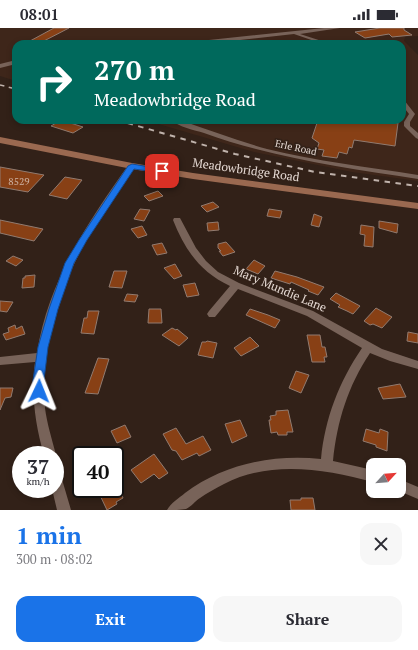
<!DOCTYPE html>
<meta charset="utf-8">
<style>
:root{--surface:#fff;--page:#f7f7f7;--text:#2b2b33;--muted:#7c7c81;--accent:#1a73e8}
body{margin:0;font-family:"PT Serif",serif;background:var(--page);color:var(--text);height:100vh;display:flex;flex-direction:column;font-size:15px;white-space:nowrap}
*{box-sizing:border-box;margin:0}
p{font-size:13px;color:var(--muted)}
.icon{flex:none;width:22px;height:22px;fill:none;stroke:currentColor;stroke-width:2;stroke-linecap:round;stroke-linejoin:round}
.map{position:relative;height:482px;overflow:hidden}
.side{display:flex;flex-direction:column;background:var(--surface);flex:1}
.side>*{flex:none}
.hud{position:absolute;left:12px;top:12px;width:394px;height:84px;border-radius:12px;box-shadow:0 2px 6px #0003;background:#00695c;color:#fff;overflow:hidden}
.needle{width:26px;rotate:64deg}
.tools{position:absolute;left:366px;top:430px;display:grid;gap:8px}
.tools a{display:grid;place-items:center;width:40px;height:40px;border-radius:8px;background:var(--surface);box-shadow:0 2px 6px #0003;font-size:20px}
.speed{position:absolute;left:12px;top:418px;display:flex;gap:8px;font-size:20px;font-weight:700;text-align:center}
.speed>*{display:grid;place-content:center;width:52px;height:52px;border-radius:50%;background:var(--surface);box-shadow:0 2px 6px #0003;line-height:1}
.speed small{font-size:10px;font-weight:400}
.speed .limit{border:2px solid #111;border-radius:6px;background:#fff;color:#111}
.pin{position:absolute;display:grid;place-items:center;width:34px;height:34px;color:#fff;margin:-17px;border-radius:8px;box-shadow:0 2px 6px #0006}
.me{position:absolute;width:44px;margin:-22px;rotate:2deg;stroke-linejoin:round;filter:drop-shadow(0 0 3px #0008)}
.turn{display:flex;align-items:center;gap:14px;height:84px;padding:0 16px;font-size:18px}
.turn .icon{width:52px;height:52px;stroke-width:2.5}
.turn b{display:block;font-size:28px;line-height:34px}
.round{display:grid;place-items:center;flex:none;width:42px;height:42px;border-radius:12px;background:var(--page)}
.head{display:flex;align-items:center;justify-content:space-between;height:68px;padding:0 16px}
h1{font-size:24px;font-weight:800;line-height:30px;color:var(--accent)}
.primary-button{display:flex;gap:8px;margin-top:auto;padding:8px 16px}
.primary-button a{flex:1;height:46px;border-radius:12px;background:var(--accent);color:#fff;font-size:16px;font-weight:800;line-height:46px;text-align:center}
.primary-button a+a{background:var(--page);color:var(--text)}
.status{display:flex;justify-content:space-between;align-items:center;height:28px;padding:0 20px;background:var(--surface);direction:ltr}
.status svg{height:11px;fill:currentColor}
.map>svg:first-child{display:block}
.built{fill:#3e261a}
.building{fill:#884015;stroke:#917b70}
.lines{fill:none;stroke-linecap:round;stroke-linejoin:round}
.minor{fill:#786359;fill-rule:evenodd}
.major{fill:#9a6950;fill-rule:evenodd}
.rail-far1{stroke:#c0b3ac;stroke-width:1.5;stroke-dasharray:4.5 4.5;stroke-linecap:butt}
.rail{stroke:#c0b3ac;stroke-width:2;stroke-dasharray:5.5 5.5;stroke-linecap:butt}
.route{fill:#1a73e8;stroke:#114b97}
.labels{text-anchor:middle;stroke-width:3.5;stroke-linejoin:round;paint-order:stroke}
.far-street-label{font-size:10px;fill:#e5d9d3;stroke:#322118}
.number-label{font-size:10px;fill:#ceb3a4}
.street-label{font-size:12px;fill:#e5d9d3;stroke:#322118}
</style>
<div class="status"><b>08:01</b><svg viewBox="0 0 49 12"><path d="M0 12V9h3v3zM5 12V6h3v6zM10 12V3h3v9zM15 12V0h3v12zM26 1h20v11H26zM47 4h2v5h-2z"/></svg></div>
<div class="map">
<svg width="418" height="482" viewBox="0 0 418 482">
<rect width="100%" height="100%" fill="#322118"/>
<polygon class="built" points="0,0 418,0 418,8 405,9 404,13 418,27 418,153 352,144 254,124 145,92 237,92 240,96 245,96 254,94 254,92 402,92 402,16 16,16 16,53 0,48"/>
<g class="building">
<polygon points="54,0 69,0 40,15 30,13"/>
<polygon points="380,0 404,0 404,2 412,7 392,9 389,6 365,10 355,4"/>
<polygon points="61,92 83,99 73,105 51,98"/>
<polygon points="318,92 374,92 398,95 395,118 354,112 352,120 349,119 347,126 339,124 337,130 322,128 324,122 317,121 319,115 312,110"/>
<polygon points="0,139 44,147 28,164 0,159"/>
<polygon points="65,149 82,152 67,171 49,167"/>
<polygon points="158,163 163,168 149,173 144,168"/>
<polygon points="213,174 219,179 207,184 201,178"/>
<polygon points="140,181 150,182 144,193 134,191"/>
<polygon points="269,181 282,183 280,190 267,188"/>
<polygon points="314,186 322,189 319,199 311,197"/>
<polygon points="0,192 43,201 34,213 0,205"/>
<polygon points="379,193 398,196 397,205 379,200"/>
<polygon points="218,194 219,202 208,203 207,195"/>
<polygon points="361,197 374,199 373,219 364,218 365,207 360,206"/>
<polygon points="142,198 147,207 138,210 131,201"/>
<polygon points="226,214 235,224 223,228 219,223 221,223 218,220 218,216"/>
<polygon points="162,215 167,225 157,227 152,217"/>
<polygon points="13,228 23,232 16,238 6,233"/>
<polygon points="254,232 265,238 258,246 246,241"/>
<polygon points="175,236 182,248 174,251 164,240"/>
<polygon points="114,243 127,243 122,260 109,259"/>
<polygon points="275,243 297,249 324,259 318,267 308,263 309,262 291,254 290,256 271,250"/>
<polygon points="35,247 34,259 22,260 23,250 25,250 25,248"/>
<polygon points="195,255 199,267 187,269 183,257"/>
<polygon points="336,265 360,278 353,286 347,283 338,279 340,277 330,271"/>
<polygon points="127,266 138,267 135,274 124,273"/>
<polygon points="0,273 13,274 7,284 0,283"/>
<polygon points="376,280 392,289 382,300 373,296 370,297 364,293"/>
<polygon points="149,281 161,281 162,295 148,295"/>
<polygon points="250,281 268,287 280,292 275,300 246,287"/>
<polygon points="88,283 99,283 94,306 81,305 84,290 87,290"/>
<polygon points="15,297 16,301 22,298 25,306 6,312 3,306 9,304 8,300"/>
<polygon points="172,300 176,302 177,301 188,310 179,318 162,307"/>
<polygon points="408,304 418,306 418,315 407,313"/>
<polygon points="307,307 320,307 322,319 325,319 327,329 324,329 325,334 312,334"/>
<polygon points="250,309 259,318 241,328 234,320"/>
<polygon points="207,313 217,315 213,330 198,327 202,314 206,314"/>
<polygon points="98,330 109,331 98,366 85,365"/>
<polygon points="296,343 309,347 301,365 289,360"/>
<polygon points="400,356 406,369 383,371 378,360"/>
<polygon points="0,360 13,360 11,369 5,370 0,382"/>
<polygon points="288,382 293,404 287,404 287,407 278,407 277,404 271,405 269,392 271,392 270,388 276,387 276,383"/>
<polygon points="240,392 247,408 232,415 225,396"/>
<polygon points="125,397 131,409 117,415 111,403"/>
<polygon points="176,400 186,416 203,408 211,422 199,428 197,425 182,432 176,423 172,422 163,406"/>
<polygon points="366,401 379,405 380,401 388,404 387,423 376,419 376,417 363,413"/>
<polygon points="154,426 168,445 159,451 154,446 141,455 131,442"/>
<polygon points="97,461 119,461 123,470 116,474 117,476 107,482"/>
<polygon points="301,470 313,470 315,482 291,482 290,472 301,472"/>
</g>
<g class="lines">
<g class="minor">
<polygon points="324,0 340,0 300,6 331,16 323,16 294,6 204,16 187,16 190,14"/>
<polygon points="16,32 16,36 0,40 0,36"/>
<polygon points="402,71 404,72 415,86 410,94 410,98 418,105 418,111 416,110 404,98 404,94 409,86 402,77"/>
<path d="M171,92H180C209,102 238,113 267,121C316,133 368,139 418,147V151C346,140 273,130 204,105C194,102 179,99 171,92Z"/>
<path d="M129,136H135L136,138C119,162 101,186 87,211C59,261 39,322 45,380C47,396 52,411 56,427L55,429V427H44C35,396 31,366 35,334L0,337V329L37,325C48,253 88,194 129,136Z"/>
<path d="M174,190H180L196,220L206,233L218,244L239,255L313,283L382,321L418,333V341L390,333L370,325C348,358 337,393 333,433L373,442V454C325,441 270,432 224,456C216,460 207,465 200,470C195,473 191,479 186,481C181,482 173,482 167,482C171,475 179,470 185,465C224,436 273,426 321,431C325,390 339,354 362,320L307,288L238,261L215,289H209L207,286L209,283L230,258C200,244 185,222 173,192Z"/>
<polygon points="55,442 59,444 61,448 71,482 57,482 52,461 55,461"/>
<polygon points="399,451 418,459 418,471 399,463"/>
</g>
<polygon class="major" points="0,109 132,135 193,145 418,175 418,181 193,151 132,141 0,115"/>
<polyline class="rail-far1" points="0,57 16,61"/>
<polyline class="rail" points="117,92 235,126 315,144 418,158"/>
</g>
<polygon class="route" points="132,136 162,141 166,143 162,145 134,141 87,212 74,235 58,281 48,319 44,352 45,363 43,366 39,368 35,366 33,363 33,352 38,319 49,281 65,235 79,212 128,138"/>
<g class="labels">
<g class="far-street-label">
<text transform="translate(296 119) rotate(12)" y="4">Erle Road</text>
</g>
<g class="number-label">
<text x="19" y="157">8529</text>
</g>
<g class="street-label">
<text transform="translate(246 142) rotate(8)" y="4">Meadowbridge Road</text>
<text transform="translate(280 261) rotate(23)" y="4">Mary Mundie Lane</text>
</g>
</g>
</svg>
<div class="tools">
<a><svg class="needle" viewBox="-14 -14 28 28"><path d="M0-13l5 13h-10z" fill="#e53935"/><path d="M0 13l5-13h-10z" fill="#7c7c81"/></svg></a>
</div>
<div class="speed"><div>37<small>km/h</small></div><div class="limit">40</div></div>
<div class="pin" style="left:162px;top:143px;background:#d93025"><svg class="icon" aria-label="arrive" viewBox="0 0 24 24"><path d="M6 21V4h12l-3 4 3 4H6"/></svg></div>
<svg class="me" style="left:39px;top:363px" viewBox="-20 -20 40 40"><path d="M0-17L14 15 0 8-14 15z" fill="#1a73e8" stroke="#fff" stroke-width="4"/></svg>
<div class="hud">
<div class="turn"><svg class="icon" aria-label="right" viewBox="0 0 24 24"><path d="M7 20v-9h11M14 6l5 5-5 5"/></svg><div><b>270 m</b>Meadowbridge Road</div></div>
</div>
</div>
<section class="side">
<div class="head"><div><h1>1 min</h1><p>300 m · 08:02</p></div><a class="round"><svg class="icon" aria-label="close" viewBox="0 0 24 24"><path d="M6 6l12 12M18 6L6 18"/></svg></a></div>
<div class="primary-button"><a>Exit</a><a>Share</a></div>
</section>
